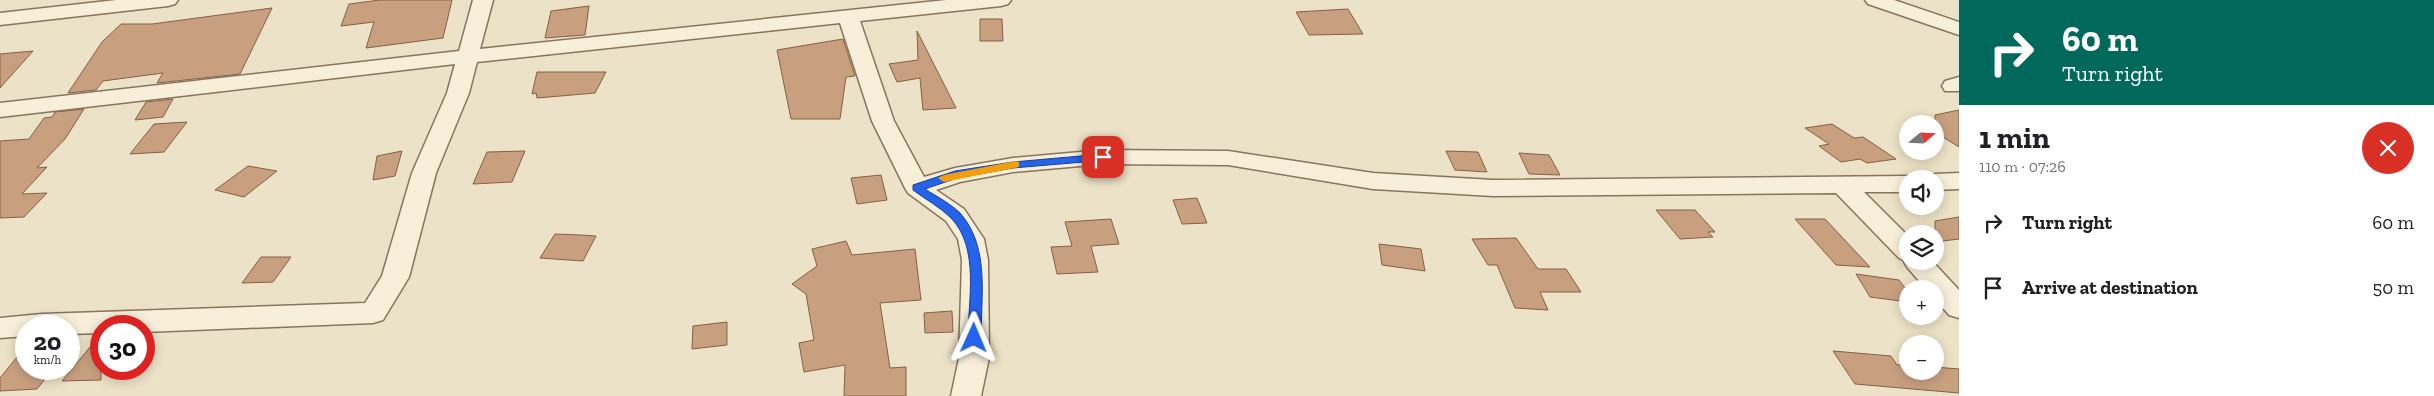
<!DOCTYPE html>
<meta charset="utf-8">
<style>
:root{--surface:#fff;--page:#f6f6f6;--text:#202124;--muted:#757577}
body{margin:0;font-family:"Zilla Slab",serif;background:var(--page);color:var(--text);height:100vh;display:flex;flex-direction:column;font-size:19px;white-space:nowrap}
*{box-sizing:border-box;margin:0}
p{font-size:16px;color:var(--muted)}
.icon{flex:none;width:28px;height:28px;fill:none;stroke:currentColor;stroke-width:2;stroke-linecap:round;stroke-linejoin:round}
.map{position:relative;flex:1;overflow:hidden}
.side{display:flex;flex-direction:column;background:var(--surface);width:475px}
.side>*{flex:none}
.banner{background:#00695c;color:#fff;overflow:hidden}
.needle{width:32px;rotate:71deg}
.fabs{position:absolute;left:1899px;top:115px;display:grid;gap:10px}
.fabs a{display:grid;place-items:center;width:45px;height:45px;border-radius:50%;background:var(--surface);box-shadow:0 2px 12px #0003;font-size:25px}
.speed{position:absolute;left:15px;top:315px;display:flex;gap:10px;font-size:25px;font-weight:700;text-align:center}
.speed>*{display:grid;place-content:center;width:65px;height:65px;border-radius:50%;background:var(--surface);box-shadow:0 2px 12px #0003;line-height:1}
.speed small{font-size:12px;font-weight:400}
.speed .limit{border:8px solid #d22;background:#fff;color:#111}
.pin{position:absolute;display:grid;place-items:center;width:42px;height:42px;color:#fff;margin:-21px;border-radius:10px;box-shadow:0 2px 8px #0006}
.me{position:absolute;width:55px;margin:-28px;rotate:1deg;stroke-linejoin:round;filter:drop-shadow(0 0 4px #0008)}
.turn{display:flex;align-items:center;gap:18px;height:105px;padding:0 20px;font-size:22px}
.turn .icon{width:65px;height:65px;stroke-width:2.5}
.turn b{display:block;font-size:35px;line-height:42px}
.round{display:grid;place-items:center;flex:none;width:52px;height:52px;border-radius:26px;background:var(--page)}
.headline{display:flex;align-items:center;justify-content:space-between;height:85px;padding:0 20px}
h1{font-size:30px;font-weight:700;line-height:38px}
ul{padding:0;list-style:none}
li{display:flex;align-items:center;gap:15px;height:65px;padding:0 20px}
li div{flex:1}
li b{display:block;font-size:19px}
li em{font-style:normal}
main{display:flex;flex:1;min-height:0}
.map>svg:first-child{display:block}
.building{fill:#c8a07f;stroke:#856044}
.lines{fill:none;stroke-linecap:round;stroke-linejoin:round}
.minor-casing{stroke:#87755d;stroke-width:3}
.minor{fill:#f7efda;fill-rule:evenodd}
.route{fill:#2563eb;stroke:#184099}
.slow{fill:#f59e0b}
</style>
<main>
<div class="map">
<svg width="1959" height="396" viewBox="0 0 1959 396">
<rect width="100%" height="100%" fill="#ece2c7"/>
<g class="building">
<polygon points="380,0 452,0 443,38 366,48 374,22 341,26 349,4"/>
<polygon points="589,6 585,35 545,38 551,11"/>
<polygon points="272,8 240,74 157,83 163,73 103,81 96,90 68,93 102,42 121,24 152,24"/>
<polygon points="1348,9 1363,34 1309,35 1296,12"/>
<polygon points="980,19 1002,19 1003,41 980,41"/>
<polygon points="917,31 956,108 923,110 920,78 897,82 889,64 918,60"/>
<polygon points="843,39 855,76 846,77 840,119 791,119 777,50"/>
<polygon points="33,51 0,88 0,54"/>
<polygon points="537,72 606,72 595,93 537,98 536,93 532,94"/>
<polygon points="173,99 163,117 135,120 146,102"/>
<polygon points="84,109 65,139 37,168 47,167 22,194 47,193 24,217 0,218 0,141 29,139 44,118 52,117 55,112"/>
<polygon points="1959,110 1959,147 1935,132 1935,115"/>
<polygon points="187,122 164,152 130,154 154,124"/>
<polygon points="1832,124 1854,138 1863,137 1896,159 1867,163 1860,159 1841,162 1819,146 1829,144 1805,128"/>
<polygon points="402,151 395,176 373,180 377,156"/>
<polygon points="525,151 512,182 473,184 487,152"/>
<polygon points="1446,151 1478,152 1487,172 1455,170"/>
<polygon points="1519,153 1549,155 1560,175 1529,174"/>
<polygon points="248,166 277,171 244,197 215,190"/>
<polygon points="881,175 887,200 857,204 851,178"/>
<polygon points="1197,198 1207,223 1182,224 1173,200"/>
<polygon points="1656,210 1695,210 1715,232 1708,232 1713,237 1680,239"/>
<polygon points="1959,217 1959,239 1935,242 1935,221"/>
<polygon points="1111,219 1119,244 1091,246 1098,272 1057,274 1051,247 1072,246 1065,222"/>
<polygon points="1795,219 1825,219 1870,267 1836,265"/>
<polygon points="555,234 581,235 596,236 583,261 540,258"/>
<polygon points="1516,238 1538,269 1566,269 1581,292 1540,292 1548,310 1515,308 1497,265 1488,265 1472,239"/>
<polygon points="846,241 852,255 915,249 921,300 880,303 890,368 906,367 906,396 844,396 845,365 804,372 799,343 814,340 806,294 792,284 817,266 812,249"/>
<polygon points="1379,244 1421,249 1425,271 1382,265"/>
<polygon points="261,257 291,257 273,282 242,283"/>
<polygon points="1856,274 1899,280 1908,292 1908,302 1870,297"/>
<polygon points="952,311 953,332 925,333 924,313"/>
<polygon points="727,322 727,345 692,349 693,326"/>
<polygon points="100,335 101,335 101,380 62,381"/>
<polygon points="26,346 26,369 53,369 37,389 0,391 0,378"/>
<polygon points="1833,351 1891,356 1897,365 1908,365 1908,371 1935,371 1935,367 1959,369 1959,393 1855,384"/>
</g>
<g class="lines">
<g class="minor-casing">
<g id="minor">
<polygon points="116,0 178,0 175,4 168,6 0,25 0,13"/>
<polygon points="473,0 493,0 480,49 946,0 1011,0 1008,4 1001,6 860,21 894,121 924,177 955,168 1013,158 1103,150 1228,151 1373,173 1493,180 1908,176 1917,179 1908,179 1908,192 1864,192 1908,236 1908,261 1932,261 1959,290 1959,318 1949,315 1935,299 1935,289 1926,289 1907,267 1903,260 1899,258 1836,193 1493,196 1373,189 1228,165 1103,164 1013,172 960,182 936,190 964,209 984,239 988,260 989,358 981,396 951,396 959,358 962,260 958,239 946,221 908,193 905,188 872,121 840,23 477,62 469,93 436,173 409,277 383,320 373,323 144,332 144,326 101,326 101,333 69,334 69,326 26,326 26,336 0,338 0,318 42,314 365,303 382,276 412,173 447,93 455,64 0,117 0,103 459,51"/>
<polygon points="1865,0 1894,0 1959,22 1959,35 1868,4"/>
<polygon points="1959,77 1959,91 1945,91 1942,86 1945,81"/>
<polygon points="1959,173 1959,189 1935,190 1935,179 1925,179 1935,174"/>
</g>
</g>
<use href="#minor" class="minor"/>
</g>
<path class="route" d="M1103,154L1108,157L1107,160L1013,168L957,178L925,189C936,196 951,204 960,213C990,247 981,296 981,338L979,342H970L968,338C968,301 980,248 951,218C940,207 925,199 913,190V185L955,171L1013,162Z"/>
<polygon class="slow" points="1016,161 1019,162 1019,167 944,182 938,178 944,175"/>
</svg>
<div class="fabs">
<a><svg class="needle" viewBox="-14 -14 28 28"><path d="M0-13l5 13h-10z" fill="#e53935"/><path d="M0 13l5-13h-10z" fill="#757577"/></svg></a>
<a><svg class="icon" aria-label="sound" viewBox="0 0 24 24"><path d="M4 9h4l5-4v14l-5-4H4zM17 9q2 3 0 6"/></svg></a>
<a><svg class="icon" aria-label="layers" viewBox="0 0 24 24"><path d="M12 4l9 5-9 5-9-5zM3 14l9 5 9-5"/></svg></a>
<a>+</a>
<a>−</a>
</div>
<div class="speed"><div>20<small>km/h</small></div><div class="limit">30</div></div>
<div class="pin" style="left:1103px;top:157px;background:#d93025"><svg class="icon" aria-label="arrive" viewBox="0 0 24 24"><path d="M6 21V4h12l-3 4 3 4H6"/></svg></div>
<svg class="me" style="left:974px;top:338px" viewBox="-20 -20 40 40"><path d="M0-17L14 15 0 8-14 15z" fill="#2563eb" stroke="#fff" stroke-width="4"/></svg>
</div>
<section class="side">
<div class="banner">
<div class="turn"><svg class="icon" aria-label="right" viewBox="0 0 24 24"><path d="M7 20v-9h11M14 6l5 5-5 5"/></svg><div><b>60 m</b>Turn right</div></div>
</div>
<div class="headline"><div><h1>1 min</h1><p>110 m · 07:26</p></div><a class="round" style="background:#d93025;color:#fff"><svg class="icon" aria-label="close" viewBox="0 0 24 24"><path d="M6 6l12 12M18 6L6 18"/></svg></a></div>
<ul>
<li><svg class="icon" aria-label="right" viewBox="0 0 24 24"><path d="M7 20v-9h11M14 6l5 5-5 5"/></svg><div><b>Turn right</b></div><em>60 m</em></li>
<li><svg class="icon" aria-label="arrive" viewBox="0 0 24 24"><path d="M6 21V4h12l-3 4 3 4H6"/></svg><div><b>Arrive at destination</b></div><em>50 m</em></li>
</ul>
</section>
</main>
